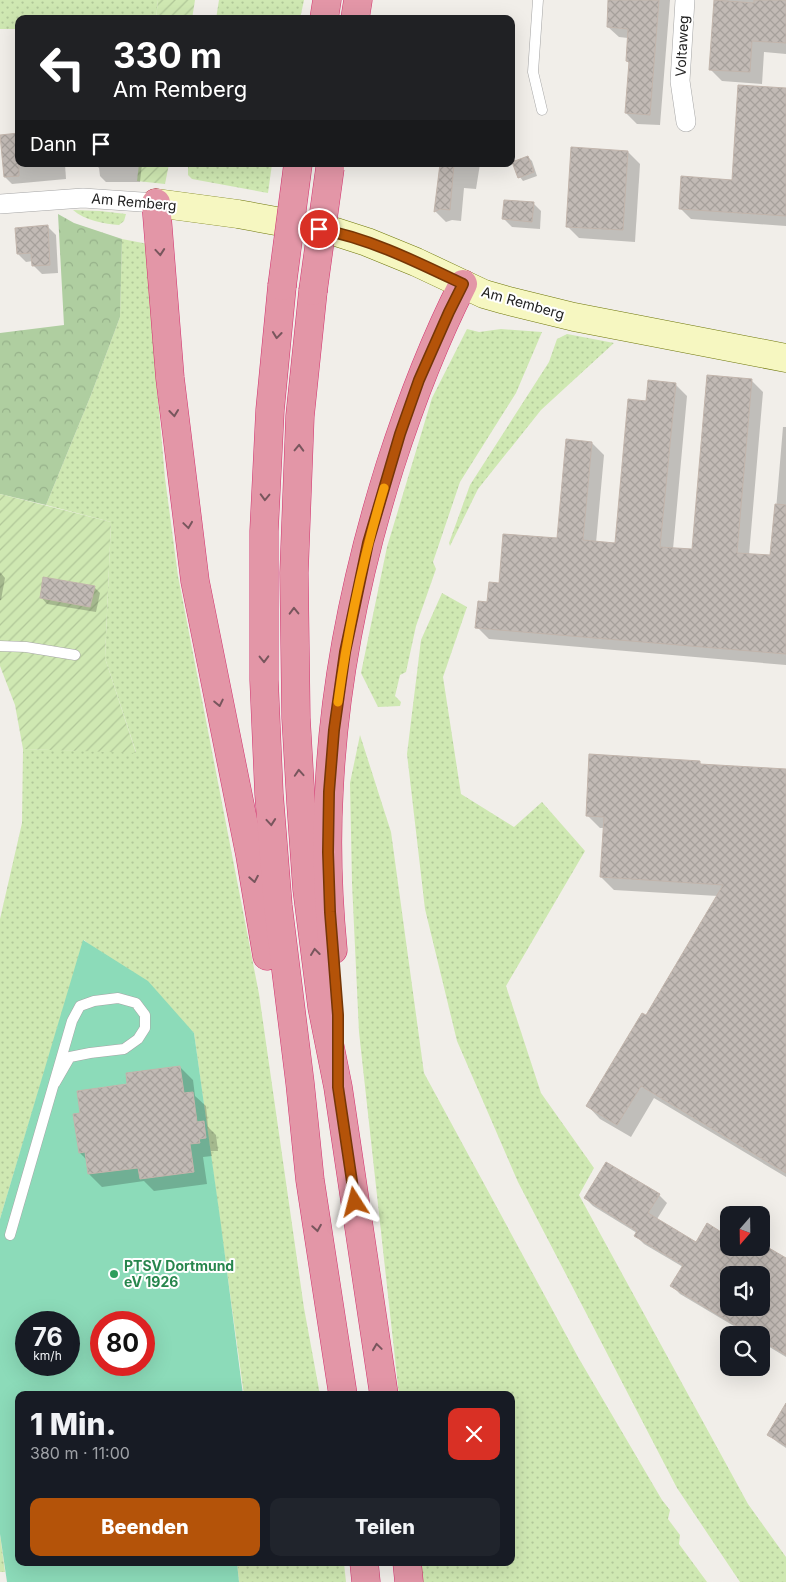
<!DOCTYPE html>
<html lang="de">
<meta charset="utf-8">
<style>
:root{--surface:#171b24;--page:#20242c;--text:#f1f3f6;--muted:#9ea1a6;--accent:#b45309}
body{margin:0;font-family:Inter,sans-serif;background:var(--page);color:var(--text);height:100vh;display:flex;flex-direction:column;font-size:19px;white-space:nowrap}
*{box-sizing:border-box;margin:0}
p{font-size:16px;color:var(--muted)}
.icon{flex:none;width:28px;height:28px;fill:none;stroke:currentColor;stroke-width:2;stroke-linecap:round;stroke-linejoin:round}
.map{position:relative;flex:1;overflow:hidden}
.side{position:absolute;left:15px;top:1391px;width:500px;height:175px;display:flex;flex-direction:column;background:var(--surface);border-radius:10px;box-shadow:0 5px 20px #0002}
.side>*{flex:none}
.hud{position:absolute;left:15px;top:15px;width:500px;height:152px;border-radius:10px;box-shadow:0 5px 20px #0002;background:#202124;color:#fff;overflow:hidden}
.needle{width:32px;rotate:200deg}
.tools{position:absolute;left:720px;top:1206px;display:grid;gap:10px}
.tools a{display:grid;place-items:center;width:50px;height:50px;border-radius:10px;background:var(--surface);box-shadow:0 5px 20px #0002;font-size:25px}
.speed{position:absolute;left:15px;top:1311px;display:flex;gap:10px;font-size:25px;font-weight:700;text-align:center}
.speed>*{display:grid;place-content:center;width:65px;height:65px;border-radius:50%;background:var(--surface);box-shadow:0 5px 20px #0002;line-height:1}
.speed small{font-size:12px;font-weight:400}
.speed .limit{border:8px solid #d22;background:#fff;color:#111}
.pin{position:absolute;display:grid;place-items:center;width:42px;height:42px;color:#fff;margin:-21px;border:2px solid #fff;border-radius:50%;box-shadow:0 1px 5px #0007}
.me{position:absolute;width:55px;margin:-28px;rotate:351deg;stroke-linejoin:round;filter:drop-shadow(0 0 4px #0008)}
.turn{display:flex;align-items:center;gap:18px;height:105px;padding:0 15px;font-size:22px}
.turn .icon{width:65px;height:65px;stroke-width:2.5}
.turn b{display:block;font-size:35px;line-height:42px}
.then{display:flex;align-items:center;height:48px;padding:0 15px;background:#0003;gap:10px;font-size:19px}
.round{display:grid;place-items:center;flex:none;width:52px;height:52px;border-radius:10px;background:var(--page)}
.overview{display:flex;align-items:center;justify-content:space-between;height:85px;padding:0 15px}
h1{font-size:30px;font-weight:800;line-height:38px}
.cta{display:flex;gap:10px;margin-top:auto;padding:10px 15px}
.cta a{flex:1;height:58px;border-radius:10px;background:var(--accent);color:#fff;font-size:20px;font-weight:800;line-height:58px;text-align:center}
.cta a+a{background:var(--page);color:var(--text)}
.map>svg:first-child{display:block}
.grass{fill:url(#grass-dots)}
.forest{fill:url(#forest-crowns)}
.garden{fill:url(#garden-furrows)}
.pitch{fill:#8cdbb9;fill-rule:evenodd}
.shadow{fill:#0003;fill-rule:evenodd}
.building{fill:url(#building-cross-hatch);stroke:#c2b5ac;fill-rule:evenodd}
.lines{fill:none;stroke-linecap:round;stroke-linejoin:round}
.lane-casing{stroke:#a5a5a5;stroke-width:11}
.street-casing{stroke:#a5a5a5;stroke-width:20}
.secondary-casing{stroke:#6e760b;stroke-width:29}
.highway-casing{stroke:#d2336f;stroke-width:29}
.lane{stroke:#fff;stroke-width:10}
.street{stroke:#fff;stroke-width:19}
.secondary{stroke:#f6f7c1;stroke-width:28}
.highway{stroke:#e396a7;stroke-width:28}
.highway-bridge-casing{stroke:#d2336f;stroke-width:29;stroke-linecap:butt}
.highway-bridge{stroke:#e396a7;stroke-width:28}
.oneway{stroke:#78565d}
.route-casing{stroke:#753606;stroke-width:12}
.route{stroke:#b45309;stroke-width:9}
.slow{stroke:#f59e0b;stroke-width:9}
.leisure-dot{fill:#2e9e5b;stroke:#fff;stroke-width:2}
.labels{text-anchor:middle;stroke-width:4;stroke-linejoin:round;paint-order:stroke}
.street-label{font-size:14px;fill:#212121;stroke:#fff}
.leisure-label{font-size:14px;font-weight:bold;fill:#27864d;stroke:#fff;text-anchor:start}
</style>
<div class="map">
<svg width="786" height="1582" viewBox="0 0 786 1582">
<defs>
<pattern id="grass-dots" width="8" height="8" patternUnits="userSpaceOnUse" patternTransform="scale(1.25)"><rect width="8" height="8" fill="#cfe8b2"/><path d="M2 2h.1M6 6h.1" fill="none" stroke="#b1c799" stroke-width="1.8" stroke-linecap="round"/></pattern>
<pattern id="forest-crowns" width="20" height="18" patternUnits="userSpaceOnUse" patternTransform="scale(1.25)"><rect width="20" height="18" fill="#afcea0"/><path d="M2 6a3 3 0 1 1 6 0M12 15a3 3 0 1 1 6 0" fill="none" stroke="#96b18a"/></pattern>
<pattern id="garden-furrows" width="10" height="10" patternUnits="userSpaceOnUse" patternTransform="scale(1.25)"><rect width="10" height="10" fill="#cfe8b2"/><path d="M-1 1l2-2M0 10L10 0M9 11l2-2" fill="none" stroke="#b1c799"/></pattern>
<pattern id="building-cross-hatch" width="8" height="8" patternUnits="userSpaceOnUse" patternTransform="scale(1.25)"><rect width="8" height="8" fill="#c2bab5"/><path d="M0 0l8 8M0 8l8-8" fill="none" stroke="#a6a09b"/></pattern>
</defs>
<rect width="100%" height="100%" fill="#f1eee9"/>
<g class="grass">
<polygon points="0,0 158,0 156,19 19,19 19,29 0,29"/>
<polygon points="219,0 304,0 300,19 216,19"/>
<polygon points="188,164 272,164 268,193 192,179 188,175"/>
<path d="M73,210L100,211L126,214L124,221L119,225C105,224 84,220 73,210Z"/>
<polygon points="122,239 148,244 156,377 165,478 178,576 259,994 304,1308 320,1395 244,1395 194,1033 84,940 0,1219 0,919 22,823 23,749 136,752 105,658 111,522 46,505 91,395 120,317"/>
<polygon points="467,329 479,332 501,329 542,332 516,393 460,482 433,562 436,569 416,626 406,672 400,675 395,696 401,702 400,706 378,707 361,673 387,547 432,398"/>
<polygon points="567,334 614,343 541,410 478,489 450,546 449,543 470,485 549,362 557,339"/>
<polygon points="442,593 467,607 443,677 461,794 514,827 542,802 585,851 506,986 541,1093 594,1168 579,1195 748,1504 786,1557 786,1582 740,1582 677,1488 518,1182 457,1041 425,909 407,754 421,640"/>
<polygon points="360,735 391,832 424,1073 578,1357 662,1500 670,1510 668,1519 680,1535 679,1544 707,1582 420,1582 418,1563 511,1562 511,1395 399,1395 359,1032 352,883 350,783"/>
<polygon points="0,1534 5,1572 0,1572"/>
<polygon points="237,1563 344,1563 346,1582 239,1582"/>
</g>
<polygon class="forest" points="58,214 74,223 122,239 120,317 91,395 46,505 0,494 0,333 64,325"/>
<g class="garden">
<polygon points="158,0 195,0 192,19 156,19"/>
<polygon points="139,164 169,164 165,184 137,181"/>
<polygon points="0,494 111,522 105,658 136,753 23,749 15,705 0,666"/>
</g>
<path class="pitch" d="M83,940L148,981L194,1033L221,1225L243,1395H19V1562L237,1563L239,1582H7L0,1534V1219ZM26,1322H69V1365H26ZM101,1322H144V1365H101Z"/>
<g class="shadow">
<polygon points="610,0 670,0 660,125 637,124 626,113 630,64 627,61 628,38 619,37 608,27"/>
<polygon points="715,0 786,0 786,54 764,52 762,84 722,81 710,69"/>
<polygon points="786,89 786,226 691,219 680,208 733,181"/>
<polygon points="628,152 640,164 635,242 579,238 567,226"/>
<polygon points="528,157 532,161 537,176 523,181 520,177"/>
<polygon points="19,164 65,164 66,179 12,184 5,177"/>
<polygon points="95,164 142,164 140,182 106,182 100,176 99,168"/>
<polygon points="441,164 480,164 476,189 464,188 461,221 452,220 446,222 435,211"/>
<polygon points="533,203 541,211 540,229 512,227 504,219"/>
<polygon points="48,227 56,235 58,273 42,274 34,266 33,261 26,262 18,254"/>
<polygon points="751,380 763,392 749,555 772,557 783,427 786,427 786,665 489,639 477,627 489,603 500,584 558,540 592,443 604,455 596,543 616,544 648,402 675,384 687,396 673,549 693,550"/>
<polygon points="0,572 5,578 1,600 0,600"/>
<polygon points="94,587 100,593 96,612 47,604 41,597"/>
<polygon points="699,762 702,765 786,770 786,1177 654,1098 631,1137 600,1119 588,1106 646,1017 718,896 614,890 601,877 605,828 600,828 587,815"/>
<polygon points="180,1067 193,1080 195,1096 206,1106 208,1127 216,1135 218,1151 211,1151 212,1156 203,1157 207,1184 154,1191 144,1181 102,1187 89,1174 87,1160 80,1153 81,1114 129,1085"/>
<path d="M659,1195L667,1203L657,1219L697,1243L723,1235L729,1226V1248H761V1244L786,1259V1357L761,1342V1335H749L680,1294L672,1286L683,1267L644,1244L636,1236L637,1233L593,1206L585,1198ZM729,1275H761V1308H729Z"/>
<polygon points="786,1406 786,1448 777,1442 769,1434"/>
</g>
<g class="building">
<polygon points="608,0 659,0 650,115 625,113 629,62 626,61 628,29 607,27"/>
<polygon points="714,0 754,3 754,0 786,0 786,43 752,41 750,72 709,70"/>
<polygon points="738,85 786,88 786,216 679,209 681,176 732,180"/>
<polygon points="19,133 19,176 4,177 0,135"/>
<polygon points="571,147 628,151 623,230 566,227"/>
<polygon points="528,156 534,172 518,178 512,162"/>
<polygon points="440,164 454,164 450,210 440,209 434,212"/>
<polygon points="504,200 534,202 532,222 502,219"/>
<polygon points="48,225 50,265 32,266 31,253 17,254 15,228"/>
<polygon points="707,375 752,379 737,553 770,555 775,504 786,505 786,654 475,628 478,601 487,602 489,582 499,583 503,534 557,538 566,439 592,442 583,540 615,543 628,399 646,401 648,380 676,383 660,547 692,549"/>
<polygon points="43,577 95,586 90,607 40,598"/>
<polygon points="589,754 700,761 700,764 786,769 786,1173 641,1086 617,1125 586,1106 642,1013 646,1015 723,885 600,877 604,817 586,816"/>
<polygon points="180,1066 184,1093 193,1092 197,1122 204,1121 206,1138 199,1139 200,1143 190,1144 194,1172 140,1179 138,1168 88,1174 85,1152 79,1153 73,1114 80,1113 77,1091 127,1084 126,1073"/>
<path d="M606,1162L660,1194L648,1213L696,1242L707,1223L729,1237V1248H769L786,1258V1355L761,1340V1335H752L670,1286L683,1265L634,1236L637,1231L584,1198ZM729,1275H761V1308H729Z"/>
<polygon points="786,1403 786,1446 767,1435"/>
</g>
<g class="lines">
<g class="lane-casing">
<g id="lane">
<polyline points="538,0 533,72 542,110"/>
<polyline points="0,646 26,647 75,655"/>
<polyline points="10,1235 72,1021 80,1006 94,1001 118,998 136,1003 145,1015 145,1028 138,1039 124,1049 90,1053 70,1057 55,1083"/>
</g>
</g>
<g class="street-casing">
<g id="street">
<polyline points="685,0 680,81 686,122"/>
<polyline points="0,204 83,198 156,203"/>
</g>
</g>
<g class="secondary-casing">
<polyline id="secondary" points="156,203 238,214 336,232 367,242 416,262 484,294 505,300 574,317 786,358"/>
</g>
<g class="highway-casing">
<g id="highway">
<polyline points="324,19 327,0"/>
<polyline points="355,19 358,0"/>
<polyline points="156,203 170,378 195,581 250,855 267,956"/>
<polyline points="282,286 270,410 264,531 264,680 269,794 278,906 300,1083 310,1180 343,1395"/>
<polyline points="313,291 300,416 294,573 296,718 301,804 307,889 322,1007 338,1087 384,1395"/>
<path d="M333,950C328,898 326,845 329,792C334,682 357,571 390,466C410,404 433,343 463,284"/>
<polyline points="364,1562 366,1582"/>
<polyline points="407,1562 409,1582"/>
</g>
</g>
<use href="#lane" class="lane"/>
<use href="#street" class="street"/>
<use href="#secondary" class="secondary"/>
<use href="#highway" class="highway"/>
<g class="highway-bridge-casing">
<g id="highway-bridge">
<polyline points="282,286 298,164"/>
<polyline points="313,291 330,168"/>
</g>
</g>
<use href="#highway-bridge" class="highway-bridge"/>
</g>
<defs><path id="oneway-chevron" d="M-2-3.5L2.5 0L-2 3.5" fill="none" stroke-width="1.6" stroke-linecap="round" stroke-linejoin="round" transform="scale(1.25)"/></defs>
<g class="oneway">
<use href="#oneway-chevron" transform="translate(160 252) rotate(85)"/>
<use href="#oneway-chevron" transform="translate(277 335) rotate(96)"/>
<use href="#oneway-chevron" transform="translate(174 413) rotate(84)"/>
<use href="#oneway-chevron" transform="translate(299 448) rotate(-88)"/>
<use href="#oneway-chevron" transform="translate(265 497) rotate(92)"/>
<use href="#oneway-chevron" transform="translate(188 525) rotate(82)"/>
<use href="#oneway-chevron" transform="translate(294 611) rotate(-91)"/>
<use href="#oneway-chevron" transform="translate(264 659) rotate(89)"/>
<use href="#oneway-chevron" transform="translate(219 703) rotate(78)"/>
<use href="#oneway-chevron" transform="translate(299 773) rotate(-94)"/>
<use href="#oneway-chevron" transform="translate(271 822) rotate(85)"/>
<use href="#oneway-chevron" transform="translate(254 879) rotate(80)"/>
<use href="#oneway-chevron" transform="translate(315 952) rotate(-97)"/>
<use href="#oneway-chevron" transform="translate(317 1228) rotate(81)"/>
<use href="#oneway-chevron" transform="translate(377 1347) rotate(-98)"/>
</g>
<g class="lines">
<g class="route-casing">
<path id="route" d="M319,229C369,238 417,262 463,284L449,312L419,380L400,434L368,543L345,652L334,730L329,792L328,852L330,912L338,1015V1087L355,1202"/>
</g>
<use href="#route" class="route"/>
<path class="slow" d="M338,702C348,629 363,558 384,488"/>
</g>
<circle class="leisure-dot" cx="114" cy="1274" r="5"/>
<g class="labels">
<g class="street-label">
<text transform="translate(682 46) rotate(-87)" y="5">Voltaweg</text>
<text transform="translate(134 202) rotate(5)" y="5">Am Remberg</text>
<text transform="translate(523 303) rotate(16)" y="5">Am Remberg</text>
</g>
<g class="leisure-label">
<text x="124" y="1271">PTSV Dortmund<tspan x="124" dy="16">eV 1926</tspan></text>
</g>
</g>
</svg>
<div class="tools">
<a><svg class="needle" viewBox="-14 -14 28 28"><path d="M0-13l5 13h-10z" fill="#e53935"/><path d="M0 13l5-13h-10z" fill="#9ea1a6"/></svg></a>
<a><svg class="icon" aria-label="sound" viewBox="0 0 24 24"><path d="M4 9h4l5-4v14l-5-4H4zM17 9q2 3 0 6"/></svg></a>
<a><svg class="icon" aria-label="search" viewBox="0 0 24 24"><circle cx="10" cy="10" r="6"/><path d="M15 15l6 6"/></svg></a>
</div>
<div class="speed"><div>76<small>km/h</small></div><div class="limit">80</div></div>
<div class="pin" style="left:319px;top:229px;background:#d93025"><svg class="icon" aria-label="arrive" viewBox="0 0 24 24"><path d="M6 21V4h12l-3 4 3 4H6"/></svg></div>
<svg class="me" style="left:355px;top:1202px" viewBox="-20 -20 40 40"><path d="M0-17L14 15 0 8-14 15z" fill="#b45309" stroke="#fff" stroke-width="4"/></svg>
<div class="hud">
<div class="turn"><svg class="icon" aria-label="left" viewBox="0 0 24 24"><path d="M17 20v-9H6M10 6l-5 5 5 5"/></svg><div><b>330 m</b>Am Remberg</div></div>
<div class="then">Dann<svg class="icon" aria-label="arrive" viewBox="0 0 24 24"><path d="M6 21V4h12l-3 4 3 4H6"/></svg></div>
</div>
<section class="side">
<div class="overview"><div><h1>1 Min.</h1><p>380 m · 11:00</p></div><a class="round" style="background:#d93025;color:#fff"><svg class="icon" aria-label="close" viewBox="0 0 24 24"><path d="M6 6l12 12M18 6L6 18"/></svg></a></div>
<div class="cta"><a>Beenden</a><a>Teilen</a></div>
</section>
</div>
